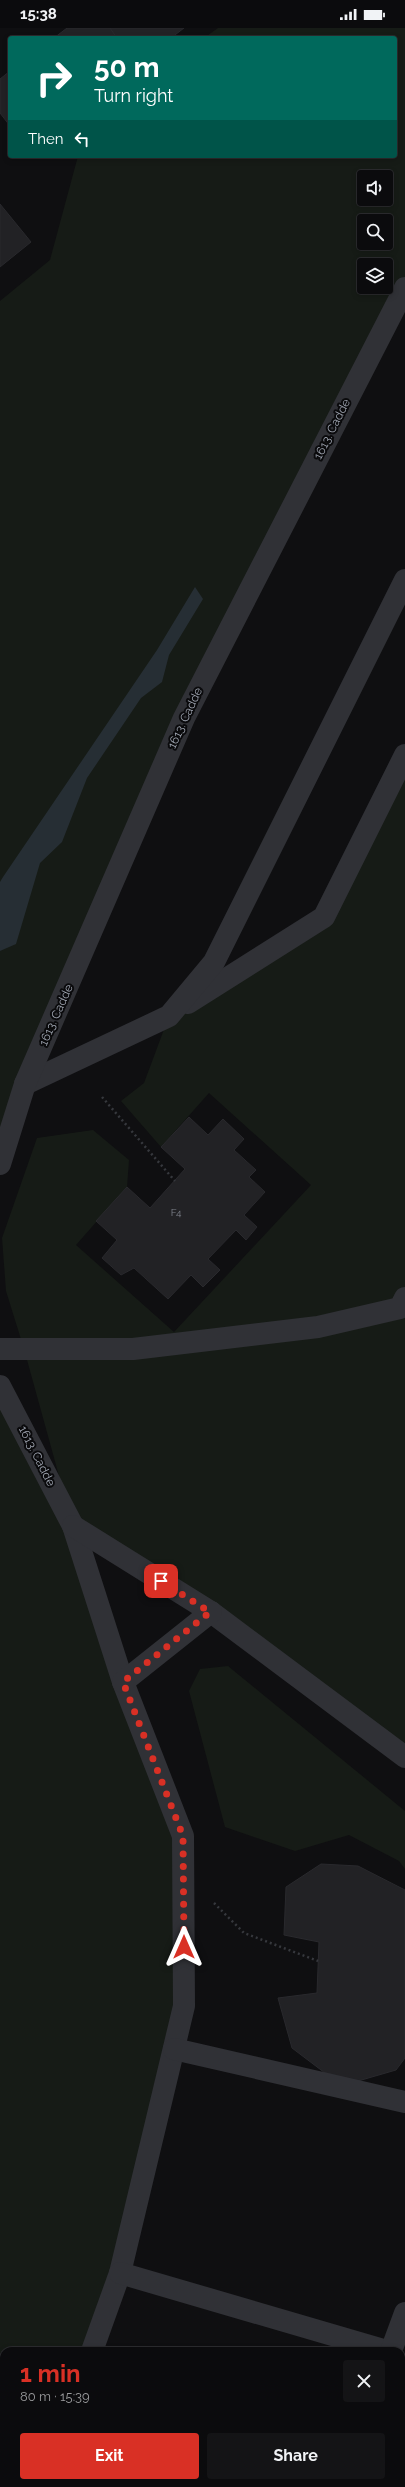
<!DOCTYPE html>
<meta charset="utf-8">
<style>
:root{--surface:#0b0b0d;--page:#141416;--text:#f1f3f6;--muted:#9a9b9d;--line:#2b2b2e;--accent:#d93025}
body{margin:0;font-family:Raleway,sans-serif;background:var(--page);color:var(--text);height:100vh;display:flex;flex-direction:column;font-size:15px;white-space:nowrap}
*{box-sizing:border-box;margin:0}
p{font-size:13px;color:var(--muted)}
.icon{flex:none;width:22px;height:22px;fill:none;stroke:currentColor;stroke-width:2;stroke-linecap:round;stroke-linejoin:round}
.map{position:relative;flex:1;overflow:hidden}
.details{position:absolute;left:0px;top:2319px;width:405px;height:140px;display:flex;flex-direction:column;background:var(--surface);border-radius:12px 12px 0 0;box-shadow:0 2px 6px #0003,0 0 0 1px var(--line)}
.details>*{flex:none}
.hud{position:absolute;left:8px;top:8px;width:389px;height:122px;border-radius:4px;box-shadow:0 2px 6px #0003,0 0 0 1px var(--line);background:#00695c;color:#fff;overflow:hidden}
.fabs{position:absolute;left:357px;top:142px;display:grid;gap:8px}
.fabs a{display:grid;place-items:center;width:36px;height:36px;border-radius:4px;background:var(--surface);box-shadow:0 2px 6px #0003,0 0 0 1px var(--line);font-size:20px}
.pin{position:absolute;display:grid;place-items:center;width:34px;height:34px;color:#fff;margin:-17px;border-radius:8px;box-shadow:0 2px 6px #0006}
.me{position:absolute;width:44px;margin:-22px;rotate:0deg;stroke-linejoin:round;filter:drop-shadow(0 0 3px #0008)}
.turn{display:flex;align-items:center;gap:14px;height:84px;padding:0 20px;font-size:18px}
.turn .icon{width:52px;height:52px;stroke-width:2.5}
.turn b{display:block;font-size:28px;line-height:34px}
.then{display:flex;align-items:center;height:38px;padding:0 20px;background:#0003;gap:8px;font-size:15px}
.round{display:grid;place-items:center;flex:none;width:42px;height:42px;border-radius:4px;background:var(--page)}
.summary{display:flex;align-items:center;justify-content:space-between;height:68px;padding:0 20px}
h1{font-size:24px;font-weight:700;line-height:30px;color:var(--accent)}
.primary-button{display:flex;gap:8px;margin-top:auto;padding:8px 20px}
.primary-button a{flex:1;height:46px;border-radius:4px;background:var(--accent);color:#fff;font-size:16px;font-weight:700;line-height:46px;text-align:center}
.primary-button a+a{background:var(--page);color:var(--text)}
.status{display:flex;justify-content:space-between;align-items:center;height:28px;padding:0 20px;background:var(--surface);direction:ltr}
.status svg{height:11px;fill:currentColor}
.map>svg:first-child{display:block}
.green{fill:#161b16;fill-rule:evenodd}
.water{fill:#262e34}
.building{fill:#222225;stroke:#29292d}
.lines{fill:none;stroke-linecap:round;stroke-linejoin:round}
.path{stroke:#36383d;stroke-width:2.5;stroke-dasharray:2 3;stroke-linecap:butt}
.minor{stroke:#303136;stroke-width:22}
.route{stroke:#d93025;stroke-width:7;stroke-dasharray:0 12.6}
.labels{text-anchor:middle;stroke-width:4;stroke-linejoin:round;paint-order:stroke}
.number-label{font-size:10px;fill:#80848e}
.street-label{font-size:12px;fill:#a0a6b2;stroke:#0a0a0c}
</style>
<div class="status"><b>15:38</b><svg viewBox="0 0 49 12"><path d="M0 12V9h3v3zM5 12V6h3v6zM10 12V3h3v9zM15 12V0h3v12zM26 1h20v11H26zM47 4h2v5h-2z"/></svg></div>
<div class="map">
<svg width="405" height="2459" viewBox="0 0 405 2459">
<rect width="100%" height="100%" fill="#0f0f11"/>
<g class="green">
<path d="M218,0H405V252L184,690L0,1136V273L50,232L78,128H395V10H204ZM364,149H386V171H364ZM364,193H386V215H364ZM364,237H386V259H364Z"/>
<polygon points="405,727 405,1729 74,1499 183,1808 184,1978 92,2323 4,2323 4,2439 0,2441 0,1358 72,1495 24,1321 6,1263 2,1210 37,1110 93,1102 129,1132 127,1159 76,1217 174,1304 311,1157 209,1065 161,1119 121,1073 144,1055 169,988 324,889"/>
<polygon points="228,1638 405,1783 405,1841 399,1833 349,1807 295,1823 225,1799 189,1663 200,1641"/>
<polygon points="405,2360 405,2459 380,2459 381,2455 401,2455 401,2376"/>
<polygon points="70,2455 135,2455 136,2459 66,2459"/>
</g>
<polygon class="water" points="195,559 203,571 169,627 162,654 141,670 87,750 62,814 40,835 16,916 0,923 0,854 3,849 157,622"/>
<g class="building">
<polygon points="67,0 110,0 117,10 54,10"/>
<polygon points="110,0 184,0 171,10 117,10"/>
<polygon points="10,43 10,98 0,85 0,51"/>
<polygon points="0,176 31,214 0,239"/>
<polygon points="189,1089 208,1107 223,1091 244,1111 234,1122 256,1142 249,1149 265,1164 244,1187 257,1199 246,1212 236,1202 208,1231 220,1242 203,1259 191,1247 168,1271 134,1240 121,1247 102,1230 117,1212 96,1193 127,1159 150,1180 185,1141 161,1119"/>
<polygon points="321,1836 358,1838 405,1862 405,2030 396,2042 358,2053 325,2045 292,2020 278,1970 317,1965 319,1914 284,1907 286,1859"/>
<rect x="197" y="2455" width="119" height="4"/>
</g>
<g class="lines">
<g class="path">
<polyline points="102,1069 175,1153"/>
<polyline points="214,1875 244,1905 318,1933"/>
</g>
<g class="minor">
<polyline points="188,975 324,889 405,727"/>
<polyline points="25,1056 169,988 214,934 405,552"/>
<polyline points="0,1136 25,1056 184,690 405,260"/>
<polyline points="0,1321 133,1321 318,1299 400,1280 405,1270"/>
<polyline points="0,1358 73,1498 123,1654 183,1808 184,1978 120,2245 92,2323"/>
<polyline points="73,1498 211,1584 405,1729"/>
<polyline points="123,1654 211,1584"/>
<polyline points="174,2021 405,2074"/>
<polyline points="120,2245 387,2323"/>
<polyline points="391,2323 405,2285"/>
<polyline points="0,2441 4,2439"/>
</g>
</g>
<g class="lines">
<polyline class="route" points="161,1553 210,1584 123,1654 183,1808 184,1919"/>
</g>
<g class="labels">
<g class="number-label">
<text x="176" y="1188">F4</text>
</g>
<g class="street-label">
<text transform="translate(332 401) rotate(-63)" y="4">1613. Cadde</text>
<text transform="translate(185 690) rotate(-65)" y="4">1613. Cadde</text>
<text transform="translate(56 987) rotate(-66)" y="4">1613. Cadde</text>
<text transform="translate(37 1428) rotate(63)" y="4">1613. Cadde</text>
</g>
</g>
</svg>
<div class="fabs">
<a><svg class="icon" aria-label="sound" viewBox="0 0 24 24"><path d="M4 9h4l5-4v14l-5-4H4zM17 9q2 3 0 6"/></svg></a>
<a><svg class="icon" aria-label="search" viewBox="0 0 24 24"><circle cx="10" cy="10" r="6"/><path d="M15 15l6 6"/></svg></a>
<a><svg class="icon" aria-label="layers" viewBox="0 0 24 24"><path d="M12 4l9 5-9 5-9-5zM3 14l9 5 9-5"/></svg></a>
</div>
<div class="pin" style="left:161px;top:1553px;background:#d93025"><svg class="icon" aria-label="arrive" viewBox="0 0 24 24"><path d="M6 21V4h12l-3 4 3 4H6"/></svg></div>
<svg class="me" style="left:184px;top:1919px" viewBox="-20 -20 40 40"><path d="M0-17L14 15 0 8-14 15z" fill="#d93025" stroke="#fff" stroke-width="4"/></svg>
<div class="hud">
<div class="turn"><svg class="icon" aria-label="right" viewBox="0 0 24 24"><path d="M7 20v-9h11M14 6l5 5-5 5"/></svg><div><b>50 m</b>Turn right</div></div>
<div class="then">Then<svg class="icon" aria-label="left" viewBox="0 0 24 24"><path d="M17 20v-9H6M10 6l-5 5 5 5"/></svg></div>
</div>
<section class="details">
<div class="summary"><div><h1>1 min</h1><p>80 m · 15:39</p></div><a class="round"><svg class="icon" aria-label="close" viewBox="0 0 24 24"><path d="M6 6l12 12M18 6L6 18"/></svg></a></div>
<div class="primary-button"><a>Exit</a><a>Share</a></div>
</section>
</div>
